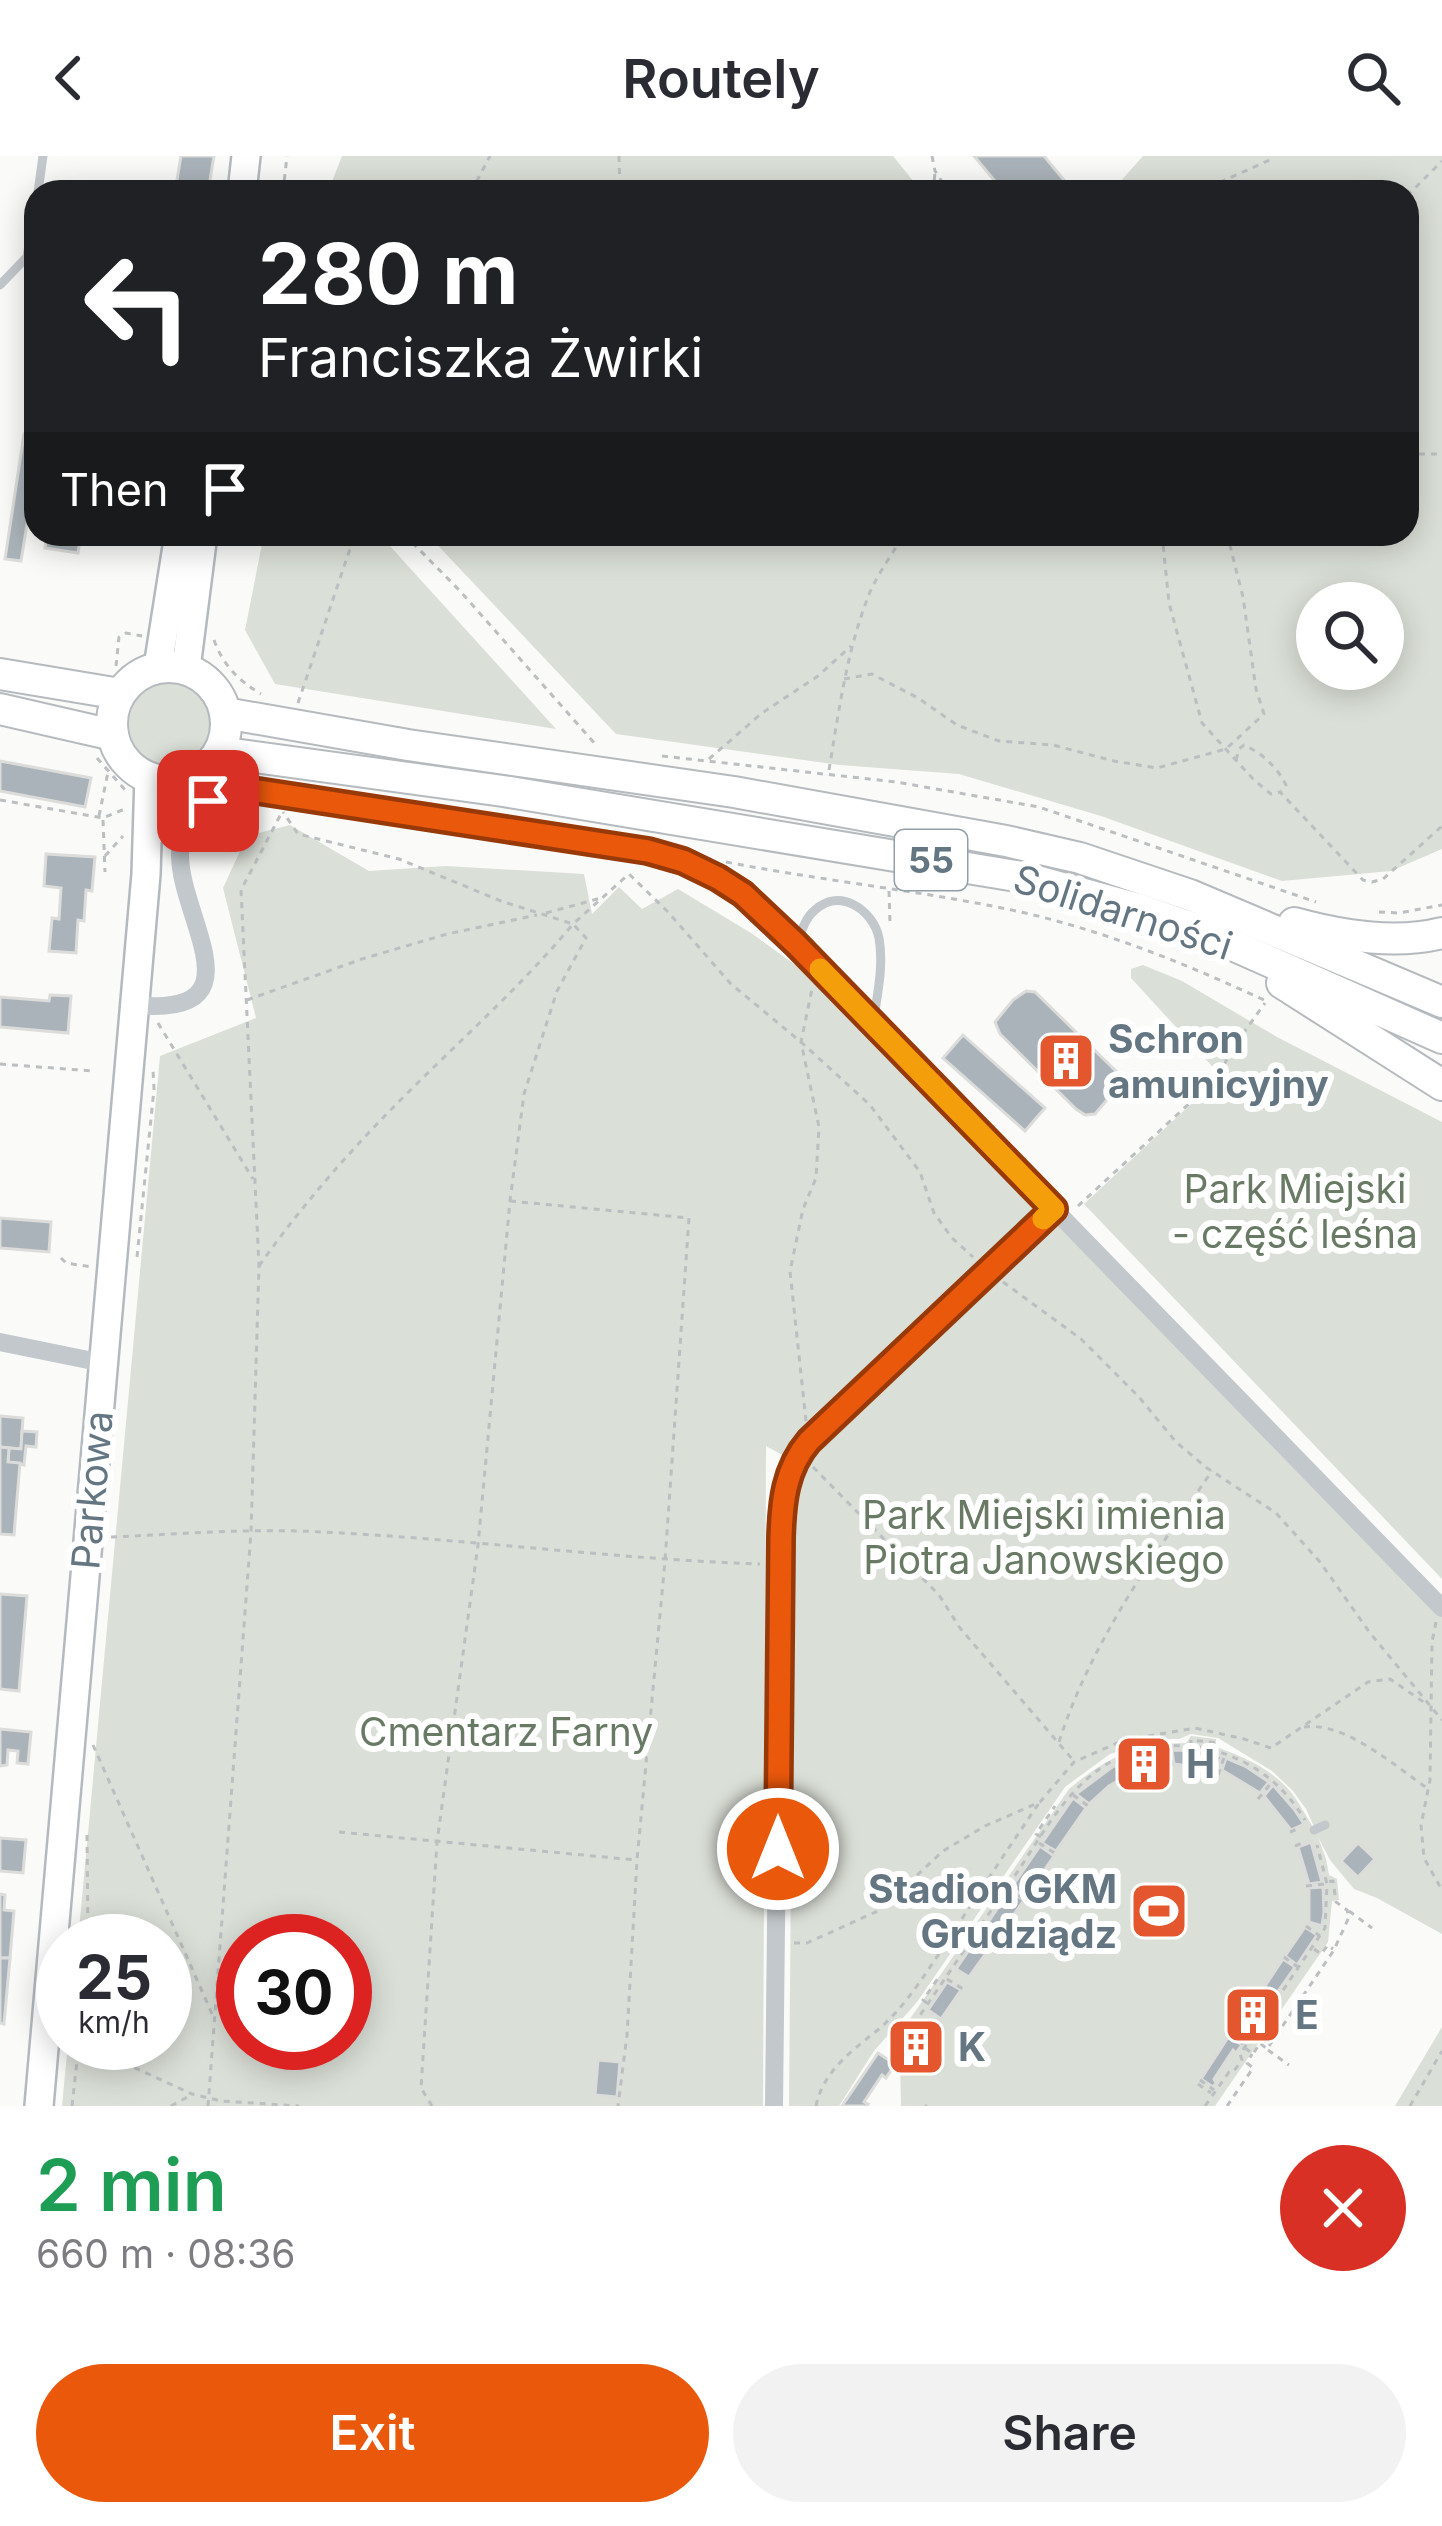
<!DOCTYPE html>
<meta charset="utf-8">
<style>
:root{--surface:#fff;--page:#f2f2f3;--text:#2b2b33;--muted:#7c7c81;--accent:#ea580c}
body{margin:0;font-family:Inter,sans-serif;background:var(--page);color:var(--text);height:100vh;display:flex;flex-direction:column;font-size:45px;white-space:nowrap}
*{box-sizing:border-box;margin:0}
p{font-size:39px;color:var(--muted)}
.icon{flex:none;width:66px;height:66px;fill:none;stroke:currentColor;stroke-width:2;stroke-linecap:round;stroke-linejoin:round}
.map{position:relative;height:1950px;overflow:hidden}
.sheet{display:flex;flex-direction:column;background:var(--surface);flex:1}
.sheet>*{flex:none}
.hud{position:absolute;left:24px;top:24px;width:1395px;height:366px;border-radius:36px;box-shadow:0 6px 30px #0003;background:#202124;color:#fff;overflow:hidden}
.fabs{position:absolute;left:1296px;top:426px;display:grid;gap:24px}
.fabs a{display:grid;place-items:center;width:108px;height:108px;border-radius:50%;background:var(--surface);box-shadow:0 6px 30px #0003;font-size:60px}
.speed{position:absolute;left:36px;top:1758px;display:flex;gap:24px;font-size:60px;font-weight:700;text-align:center}
.speed>*{display:grid;place-content:center;width:156px;height:156px;border-radius:50%;background:var(--surface);box-shadow:0 6px 30px #0003;line-height:1}
.speed small{font-size:30px;font-weight:400}
.speed .limit{border:18px solid #d22;background:#fff;color:#111}
.pin{position:absolute;display:grid;place-items:center;width:102px;height:102px;color:#fff;margin:-51px;border-radius:24px;box-shadow:0 6px 18px #0006}
.me{position:absolute;width:132px;margin:-66px;rotate:0deg;stroke-linejoin:round;filter:drop-shadow(0 0 9px #0008)}
.turn{display:flex;align-items:center;gap:42px;height:252px;padding:0 36px;font-size:54px}
.turn .icon{width:156px;height:156px;stroke-width:2.5}
.turn b{display:block;font-size:84px;line-height:102px}
.then{display:flex;align-items:center;height:114px;padding:0 36px;background:#0003;gap:24px;font-size:45px}
.round{display:grid;place-items:center;flex:none;width:126px;height:126px;border-radius:63px;background:var(--page)}
.headline{display:flex;align-items:center;justify-content:space-between;height:204px;padding:0 36px}
h1{font-size:72px;font-weight:600;line-height:90px;color:#1e9e55}
.action{display:flex;gap:24px;margin-top:auto;padding:24px 36px}
.action a{flex:1;height:138px;border-radius:72px;background:var(--accent);color:#fff;font-size:48px;font-weight:600;line-height:138px;text-align:center}
.action a+a{background:var(--page);color:var(--text)}
header{display:flex;justify-content:space-between;align-items:center;height:156px;padding:0 36px;background:var(--surface);font-size:54px;font-weight:600}
.map>svg:first-child{display:block}
.green{fill:#dadfd7;fill-rule:evenodd}
.building{fill:#aab3b9;stroke:#dcdcda;stroke-width:3}
.lines{fill:none;stroke-linecap:round;stroke-linejoin:round}
.secondary-casing{stroke:#b3babf;stroke-width:32}
.primary-casing{stroke:#b5babe;stroke-width:34}
.path{stroke:#bbbfc2;stroke-width:3;stroke-dasharray:6 6;stroke-linecap:butt}
.lane{stroke:#c3c8cc;stroke-width:9}
.street{stroke:#c3c8cc;stroke-width:18}
.secondary{stroke:#fff;stroke-width:27}
.primary{stroke:#fff;stroke-width:30}
.route-casing{stroke:#983908;stroke-width:30}
.route{stroke:#ea580c;stroke-width:21}
.slow{stroke:#f59e0b;stroke-width:21}
.labels{text-anchor:middle;stroke-width:12;stroke-linejoin:round;paint-order:stroke}
.shield{fill:#fff;stroke:#939fa8;stroke-width:3}
.shield-label{font-size:36px;font-weight:bold;fill:#657683}
.street-label{font-size:39px;fill:#657683;stroke:#fff}
.poi-label{font-size:39px;font-weight:bold;fill:#657683;stroke:#fff;text-anchor:start}
.park-label{font-size:39px;fill:#687a64;stroke:#fff}
</style>
<header><svg class="icon" aria-label="back" viewBox="0 0 24 24"><path d="M15 5l-7 7 7 7"/></svg>Routely<svg class="icon" aria-label="search" viewBox="0 0 24 24"><circle cx="10" cy="10" r="6"/><path d="M15 15l6 6"/></svg></header>
<div class="map">
<svg width="1442" height="1950" viewBox="0 0 1442 1950">
<rect width="100%" height="100%" fill="#fafaf8"/>
<g class="green">
<polygon points="342,0 893,0 914,26 912,36 328,36"/>
<path d="M1143,0H1442V693L1391,715L1282,725L1101,660L959,618L840,609L616,578L427,378H1407V36H1111ZM1317,447H1383V513H1317Z"/>
<polygon points="264,378 379,378 556,573 275,528 245,474"/>
<circle cx="170" cy="568" r="41"/>
<path d="M290,669L369,715L446,710L584,718L592,758L619,731L642,753L678,733L751,777L815,823L1442,1460V1778L1377,1742L1354,1733L1330,1704L1318,1681L1326,1703L1329,1719L1337,1723L1339,1744L1332,1745L1328,1786L1215,1950H901L900,1897L905,1870L1069,1633C1107,1601 1136,1588 1186,1587L1191,1580L1216,1583V1591C1244,1601 1270,1612 1290,1635C1300,1647 1307,1663 1316,1675L1306,1653L1293,1635L1272,1615L1218,1582L1191,1578L1179,1583H1154L1110,1598L1065,1631L917,1846L874,1895L839,1950H789L794,1356L799,1308L766,1290L763,1950H62L68,1887H165V1785H78L160,900L256,862L223,732L247,680ZM243,1785H345V1887H243Z"/>
<polygon points="1143,809 1182,825 1277,881 1442,966 1442,1423 1084,1048 1221,920 1131,822 1131,813"/>
<polygon points="1442,1871 1442,1950 1395,1950"/>
</g>
<g class="building">
<polygon points="181,0 214,0 208,36 175,36"/>
<polygon points="974,0 1044,0 1073,35 1004,36"/>
<polygon points="24,278 36,279 36,314 21,405 5,403"/>
<polygon points="47,378 81,378 78,397 45,392"/>
<polygon points="0,605 91,622 85,651 0,635"/>
<polygon points="46,698 95,701 92,735 86,734 84,765 78,764 76,797 49,795 52,762 59,763 61,732 44,730"/>
<polygon points="1026,835 1035,836 1120,919 1118,931 1095,958 1085,959 1076,953 1000,878 995,866 1013,844"/>
<polygon points="50,839 71,840 68,877 0,871 0,841 49,845"/>
<polygon points="963,879 1045,952 1025,975 943,902"/>
<polygon points="0,1062 51,1066 49,1096 0,1092"/>
<polygon points="0,1260 23,1262 21,1293 0,1291"/>
<polygon points="22,1275 37,1276 36,1291 26,1290 24,1309 8,1306 9,1292 21,1293"/>
<polygon points="0,1291 9,1292 8,1306 20,1307 14,1379 0,1378"/>
<polygon points="0,1438 27,1440 19,1535 0,1533"/>
<polygon points="0,1573 31,1576 28,1608 17,1607 18,1595 8,1594 7,1609 0,1610"/>
<polygon points="1168,1593 1169,1609 1127,1620 1119,1606 1139,1599"/>
<polygon points="1172,1594 1203,1595 1222,1600 1217,1614 1174,1608"/>
<polygon points="1226,1602 1245,1610 1269,1626 1260,1637 1222,1614"/>
<polygon points="1115,1609 1123,1622 1109,1630 1089,1648 1076,1638"/>
<polygon points="1273,1629 1294,1653 1304,1668 1291,1674 1264,1640"/>
<polygon points="1073,1642 1086,1652 1056,1695 1042,1687"/>
<polygon points="0,1682 26,1684 23,1717 0,1715"/>
<polygon points="1311,1686 1322,1726 1309,1728 1298,1691"/>
<polygon points="1358,1687 1375,1703 1358,1721 1341,1705"/>
<polygon points="1040,1690 1054,1700 1026,1741 1011,1732"/>
<polygon points="1323,1731 1324,1756 1322,1770 1309,1766 1309,1732"/>
<polygon points="1009,1735 1024,1744 995,1786 981,1777"/>
<polygon points="0,1738 5,1739 4,1754 14,1755 10,1802 0,1802"/>
<polygon points="1305,1771 1317,1779 1297,1809 1285,1800"/>
<polygon points="978,1781 992,1789 969,1821 956,1813"/>
<polygon points="0,1802 10,1802 4,1868 0,1867"/>
<polygon points="1283,1803 1295,1811 1274,1841 1263,1833"/>
<polygon points="947,1826 961,1834 941,1863 928,1854"/>
<polygon points="1261,1836 1273,1844 1245,1884 1234,1875"/>
<polygon points="917,1871 930,1879 918,1911 905,1913 908,1889"/>
<polygon points="1229,1880 1242,1889 1236,1897 1233,1894 1214,1923 1216,1927 1213,1931 1201,1923"/>
<polygon points="878,1897 895,1908 886,1922 882,1919 864,1946 868,1948 866,1950 842,1950"/>
<polygon points="598,1904 620,1906 617,1941 595,1939"/>
</g>
<g class="lines">
<g class="secondary-casing">
<g id="secondary">
<polyline points="242,36 246,0"/>
<polyline points="158,511 179,378"/>
<polyline points="186,512 203,378"/>
<polyline points="158,673 171,625"/>
<polyline points="39,1950 146,718 149,621"/>
</g>
</g>
<g class="primary-casing">
<g id="primary">
<circle cx="169" cy="568" r="57"/>
<polyline points="0,518 120,538"/>
<polyline points="0,553 113,579"/>
<polyline points="225,557 408,589 734,636 1006,685 1080,702 1190,739 1442,846"/>
<polyline points="219,596 503,635 1022,721 1138,753 1201,775 1442,882"/>
<path d="M1294,767C1341,780 1394,789 1442,777"/>
<polyline points="1282,827 1442,929"/>
</g>
</g>
<g class="path">
<polyline points="619,0 620,36"/>
<polyline points="932,0 935,15 949,36"/>
<polyline points="283,36 287,0"/>
<polyline points="471,36 490,0"/>
<polyline points="933,36 935,17"/>
<polyline points="1198,36 1272,3"/>
<polyline points="1407,40 1442,5"/>
<polyline points="1407,298 1442,298"/>
<polyline points="404,378 460,435 597,590"/>
<polyline points="1162,378 1169,447 1202,567 1254,624 1271,638 1280,636 1363,724 1372,726 1383,723 1442,670"/>
<path d="M214,484C223,509 238,524 261,538"/>
<polyline points="116,510 119,481 126,477 142,480"/>
<polyline points="844,523 872,518 918,542 957,569 999,585 1053,589 1114,605 1157,612 1226,593 1264,558 1256,533 1243,441 1227,378"/>
<polyline points="298,547 355,378"/>
<polyline points="662,600 896,626 1039,651 1316,746"/>
<polyline points="97,602 126,635"/>
<polyline points="709,603 762,557 818,520 851,490"/>
<path d="M1236,604L1239,593L1244,589C1262,597 1277,611 1286,629L1281,635"/>
<path d="M829,614C839,554 847,493 870,436C879,416 893,397 904,378"/>
<polyline points="0,644 103,662 127,652"/>
<polyline points="99,660 108,616"/>
<polyline points="103,664 105,716"/>
<polyline points="105,700 123,680"/>
<path d="M726,706C819,724 914,734 1007,753C1098,772 1182,806 1266,845"/>
<polyline points="889,735 890,767"/>
<polyline points="1379,756 1399,757 1442,749"/>
<polyline points="546,757 601,742"/>
<polyline points="247,844 362,803 447,778 537,759"/>
<polyline points="158,867 253,1023"/>
<polyline points="0,908 93,915"/>
<polyline points="510,1045 689,1062 665,1405 637,1704 627,1879 618,1950"/>
<polyline points="1078,1050 1218,921 1232,893 1265,847"/>
<polyline points="137,1101 154,933 153,914"/>
<polyline points="61,1102 66,1107 92,1111"/>
<path d="M259,1110C295,1059 335,1012 378,967C442,900 514,839 573,768L501,745L399,703L298,678L283,656"/>
<polyline points="1003,1126 1081,1183 1139,1241 1176,1286 1207,1312 1276,1357 1320,1406 1370,1477 1442,1564"/>
<polyline points="806,1265 790,1115 803,1053 816,1022 819,971 801,886 812,833"/>
<polyline points="813,1311 939,1439 960,1472 1073,1604"/>
<path d="M111,1381C181,1378 252,1372 322,1376C468,1383 614,1403 760,1408"/>
<polyline points="1436,1466 1432,1486 1430,1624 1421,1669 1424,1702 1442,1734"/>
<path d="M1304,1571C1344,1565 1395,1610 1427,1632"/>
<path d="M1059,1586C1091,1486 1153,1401 1212,1315"/>
<polyline points="93,1589 213,1860"/>
<polyline points="1191,1590 1191,1584 1218,1587"/>
<polyline points="1170,1592 1172,1613"/>
<polyline points="1116,1605 1128,1625"/>
<polyline points="1218,1619 1225,1599"/>
<polyline points="1073,1639 1091,1652"/>
<polyline points="1258,1643 1272,1626"/>
<polyline points="339,1676 636,1704"/>
<polyline points="1290,1676 1300,1672"/>
<polyline points="87,1679 88,1785"/>
<polyline points="1041,1681 1036,1678 1055,1650"/>
<polyline points="1039,1687 1059,1700"/>
<polyline points="1295,1690 1306,1685"/>
<polyline points="1306,1730 1325,1728"/>
<polyline points="1008,1733 1029,1746"/>
<polyline points="1349,1755 1372,1772"/>
<polyline points="1306,1770 1320,1780"/>
<polyline points="978,1778 996,1788"/>
<polyline points="794,1787 807,1787 880,1754 943,1695 985,1670 1040,1646 1074,1606 1124,1584 1195,1572 1244,1583 1271,1592 1368,1526 1390,1523 1425,1547"/>
<polyline points="1314,1793 1321,1798 1328,1789 1333,1793"/>
<polyline points="1284,1801 1298,1811"/>
<polyline points="947,1823 963,1833"/>
<polyline points="1262,1834 1275,1844"/>
<polyline points="927,1847 923,1844 939,1821"/>
<polyline points="916,1868 934,1879"/>
<polyline points="1231,1875 1246,1887"/>
<polyline points="1229,1879 1243,1888"/>
<path d="M905,1891L916,1865C949,1817 981,1769 1014,1721C1041,1681 1065,1634 1107,1608C1137,1590 1179,1585 1213,1594C1254,1606 1283,1628 1305,1664"/>
<polyline points="1245,1892 1253,1898 1260,1887 1267,1893 1334,1794 1349,1761 1347,1754 1336,1746 1333,1725 1328,1726"/>
<polyline points="1268,1894 1289,1909"/>
<polyline points="77,1895 118,1904 192,1938 221,1945 299,1950"/>
<polyline points="1200,1924 1214,1934"/>
<polyline points="1198,1928 1211,1937"/>
<polyline points="72,1950 79,1887"/>
<polyline points="171,1950 191,1939"/>
<polyline points="208,1950 251,1376 259,1110 241,734 282,656"/>
<polyline points="432,1950 421,1932 437,1686 478,1389 510,1045 524,938 557,835 586,782 573,768 629,718 668,756 731,828 801,886 870,949 920,1016 934,1057 952,1082 973,1101"/>
<path d="M816,1950C823,1915 853,1894 879,1873C906,1850 927,1815 947,1786C977,1739 1008,1693 1039,1647"/>
<polyline points="925,1950 927,1950"/>
<polyline points="1205,1950 1229,1916 1233,1916 1242,1904 1240,1898 1325,1772 1327,1728 1317,1689"/>
<polyline points="1227,1950 1253,1912 1247,1907 1252,1898"/>
<polyline points="1410,1950 1442,1895"/>
</g>
<g class="lane">
<polyline points="38,36 43,0"/>
<polyline points="36,46 27,101 36,103"/>
<polyline points="0,129 27,101"/>
<path d="M797,787C802,775 805,762 815,754C840,731 873,754 879,782C884,810 877,840 873,868"/>
<polyline points="1314,1674 1325,1669"/>
</g>
<g class="street">
<path d="M134,849C262,862 180,763 180,699C180,677 193,657 210,644C220,637 231,633 244,633C259,633 275,637 290,639C320,643 351,648 381,652C466,666 551,679 635,693C709,706 744,739 796,788L1442,1452"/>
<polyline points="0,1186 103,1207"/>
<path d="M774,1950L780,1409C782,1365 779,1320 809,1285L1054,1053"/>
</g>
<use href="#secondary" class="secondary"/>
<use href="#primary" class="primary"/>
</g>
<g class="lines">
<g class="route-casing">
<path id="route" d="M208,645L226,635L245,633L648,695L683,705L718,722L743,738L796,788L1054,1053L809,1285C785,1313 782,1346 781,1382L778,1693"/>
</g>
<use href="#route" class="route"/>
<polyline class="slow" points="820,813 1054,1053 1043,1063"/>
</g>
<defs>
<g id="building-square" transform="scale(3)"><rect x="-9" y="-9" width="18" height="18" rx="4" fill="#e4572e" stroke="#fff"/><path d="M-4-6H4V6H1V3H-1V6H-4ZM-2.5-4.3h1.7v1.8h-1.7ZM.8-4.3h1.7v1.8H.8ZM-2.5-1h1.7V.8h-1.7ZM.8-1h1.7V.8H.8Z" fill="#fff"/></g>
<g id="stadium-square" transform="scale(3)"><rect x="-9" y="-9" width="18" height="18" rx="4" fill="#e4572e" stroke="#fff"/><path d="M0-5a6.5 5 0 1 0 0 10a6.5 5 0 1 0 0-10ZM-3.5-1.8h7v3.6h-7Z" fill="#fff"/></g>
</defs>
<g fill-rule="evenodd">
<use href="#building-square" x="1066" y="905"/>
<use href="#building-square" x="1144" y="1608"/>
<use href="#stadium-square" x="1159" y="1755"/>
<use href="#building-square" x="1253" y="1859"/>
<use href="#building-square" x="916" y="1891"/>
</g>
<g class="labels">
<rect class="shield" x="895" y="674" width="72" height="60" rx="9"/>
<g class="shield-label">
<text x="931" y="717">55</text>
</g>
<g class="street-label">
<text transform="translate(1123 756) rotate(18)" y="14">Solidarności</text>
<text transform="translate(92 1334) rotate(-85)" y="14">Parkowa</text>
</g>
<g class="poi-label">
<text x="1108" y="897">Schron<tspan x="1108" dy="45">amunicyjny</tspan></text>
<text x="1186" y="1622">H</text>
<text x="1117" y="1747" text-anchor="end">Stadion GKM<tspan x="1117" dy="45">Grudziądz</tspan></text>
<text x="1295" y="1873">E</text>
<text x="958" y="1905">K</text>
</g>
<g class="park-label">
<text x="1295" y="1047">Park Miejski<tspan x="1295" dy="45">- część leśna</tspan></text>
<text x="1044" y="1373">Park Miejski imienia<tspan x="1044" dy="45">Piotra Janowskiego</tspan></text>
<text x="506" y="1590">Cmentarz Farny</text>
</g>
</g>
</svg>
<div class="fabs">
<a><svg class="icon" aria-label="search" viewBox="0 0 24 24"><circle cx="10" cy="10" r="6"/><path d="M15 15l6 6"/></svg></a>
</div>
<div class="speed"><div>25<small>km/h</small></div><div class="limit">30</div></div>
<div class="pin" style="left:208px;top:645px;background:#d93025"><svg class="icon" aria-label="arrive" viewBox="0 0 24 24"><path d="M6 21V4h12l-3 4 3 4H6"/></svg></div>
<svg class="me" style="left:778px;top:1693px" viewBox="-20 -20 40 40"><circle r="17" fill="#ea580c" stroke="#fff" stroke-width="3"/><path d="M0-11L8 9 0 5-8 9z" fill="#fff"/></svg>
<div class="hud">
<div class="turn"><svg class="icon" aria-label="left" viewBox="0 0 24 24"><path d="M17 20v-9H6M10 6l-5 5 5 5"/></svg><div><b>280 m</b>Franciszka Żwirki</div></div>
<div class="then">Then<svg class="icon" aria-label="arrive" viewBox="0 0 24 24"><path d="M6 21V4h12l-3 4 3 4H6"/></svg></div>
</div>
</div>
<section class="sheet">
<div class="headline"><div><h1>2 min</h1><p>660 m · 08:36</p></div><a class="round" style="background:#d93025;color:#fff"><svg class="icon" aria-label="close" viewBox="0 0 24 24"><path d="M6 6l12 12M18 6L6 18"/></svg></a></div>
<div class="action"><a>Exit</a><a>Share</a></div>
</section>
